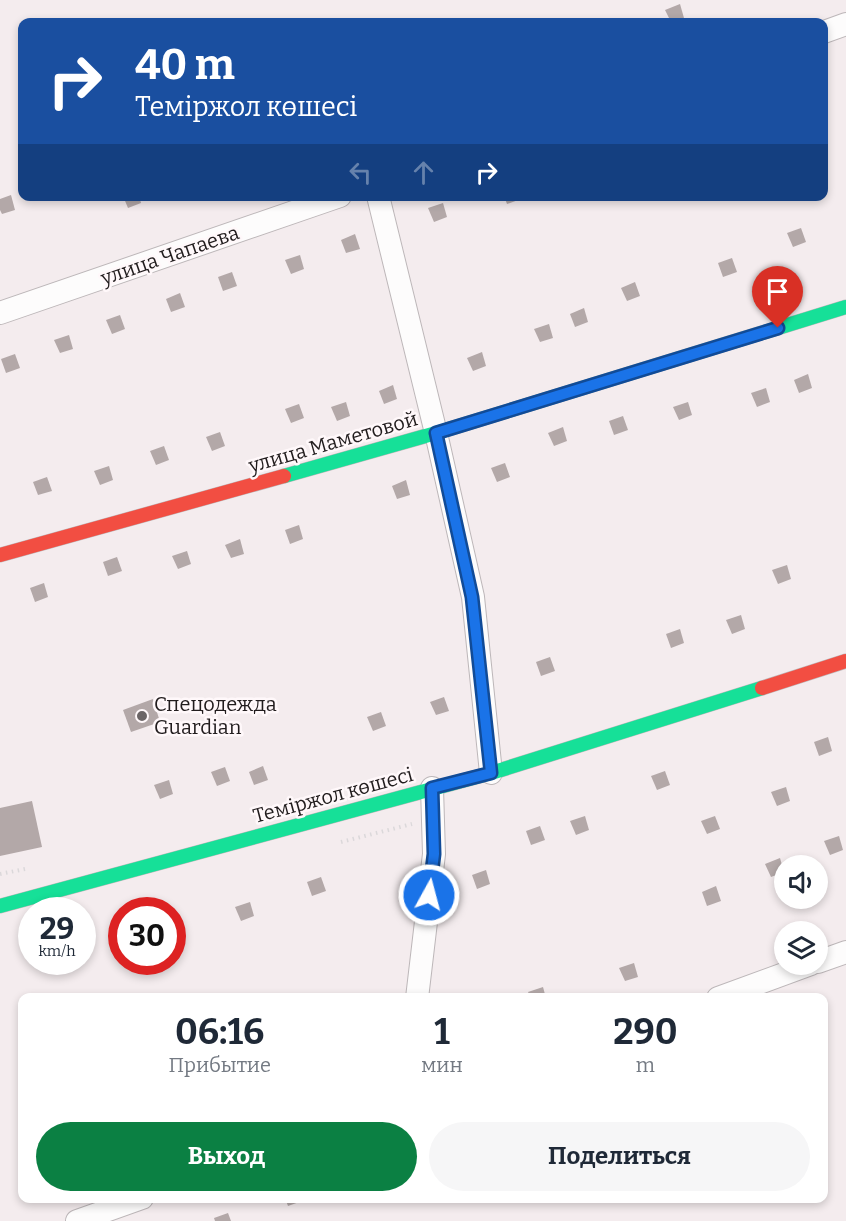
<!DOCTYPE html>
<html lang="ru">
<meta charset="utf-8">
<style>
:root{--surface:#fff;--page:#f6f6f7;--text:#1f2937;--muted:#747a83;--accent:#0b8043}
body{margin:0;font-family:Bitter,serif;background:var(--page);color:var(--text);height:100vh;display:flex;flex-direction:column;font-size:22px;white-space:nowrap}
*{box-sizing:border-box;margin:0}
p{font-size:20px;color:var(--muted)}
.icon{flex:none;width:33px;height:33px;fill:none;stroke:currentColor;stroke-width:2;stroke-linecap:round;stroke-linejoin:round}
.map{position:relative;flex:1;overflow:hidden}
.side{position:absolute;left:18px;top:993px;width:810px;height:210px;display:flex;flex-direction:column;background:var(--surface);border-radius:12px;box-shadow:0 3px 9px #0003}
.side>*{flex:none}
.guide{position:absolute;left:18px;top:18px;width:810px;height:183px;border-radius:12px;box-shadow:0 3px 9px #0003;background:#1a4fa0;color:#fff;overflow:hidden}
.buttons{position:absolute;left:774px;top:855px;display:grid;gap:12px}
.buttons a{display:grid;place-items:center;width:54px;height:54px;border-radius:50%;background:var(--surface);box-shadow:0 3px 9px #0003;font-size:30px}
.speed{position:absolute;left:18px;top:897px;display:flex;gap:12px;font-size:30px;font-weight:700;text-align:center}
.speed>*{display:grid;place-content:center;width:78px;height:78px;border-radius:50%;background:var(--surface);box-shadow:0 3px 9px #0003;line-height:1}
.speed small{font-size:15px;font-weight:400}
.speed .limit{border:9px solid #d22;background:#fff;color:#111}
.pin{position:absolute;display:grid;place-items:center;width:51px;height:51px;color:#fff;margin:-62px -26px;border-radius:50% 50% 50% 0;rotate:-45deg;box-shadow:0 0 6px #0007}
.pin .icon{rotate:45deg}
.me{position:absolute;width:66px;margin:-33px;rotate:7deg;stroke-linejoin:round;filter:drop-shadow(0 0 4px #0008)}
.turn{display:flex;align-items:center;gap:21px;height:126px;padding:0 18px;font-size:27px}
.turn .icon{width:78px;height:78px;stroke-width:2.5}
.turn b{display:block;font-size:42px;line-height:51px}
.lanes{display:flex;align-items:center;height:57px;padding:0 18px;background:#0003;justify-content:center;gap:30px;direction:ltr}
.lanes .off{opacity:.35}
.eta{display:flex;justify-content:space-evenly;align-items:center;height:102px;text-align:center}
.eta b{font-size:36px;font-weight:700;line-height:42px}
.action{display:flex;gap:12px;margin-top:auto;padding:12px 18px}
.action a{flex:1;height:69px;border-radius:36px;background:var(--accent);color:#fff;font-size:24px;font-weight:700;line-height:69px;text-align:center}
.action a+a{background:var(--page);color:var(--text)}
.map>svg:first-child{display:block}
.building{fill:#b3a8a8}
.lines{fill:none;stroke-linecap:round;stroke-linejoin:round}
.street-casing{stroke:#bdb7b9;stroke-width:24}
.fast-casing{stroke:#bdb7b9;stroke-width:15}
.jam-casing{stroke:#bdb7b9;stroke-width:15}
.path{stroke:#dbd8da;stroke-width:4;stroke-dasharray:1.5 4.5;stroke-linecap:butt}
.street{stroke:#fdfcfc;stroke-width:22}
.fast{stroke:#16e098;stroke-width:14}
.jam{stroke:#f24e42;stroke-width:14}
.route-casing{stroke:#114b97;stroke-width:15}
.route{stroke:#1a73e8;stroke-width:10}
.poi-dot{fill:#6b6566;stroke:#fff8fa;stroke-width:2}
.labels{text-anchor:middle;stroke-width:5;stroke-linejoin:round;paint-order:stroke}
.street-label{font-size:20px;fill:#211c1d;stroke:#fff8fa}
.poi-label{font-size:20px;fill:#211c1d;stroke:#fff8fa;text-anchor:start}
</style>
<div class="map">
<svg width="846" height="1221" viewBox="0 0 846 1221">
<rect width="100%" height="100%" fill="#f4ecee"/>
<g class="building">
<polygon points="680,4 684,18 671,22 665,10"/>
<polygon points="11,195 15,210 2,214 0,210 0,199"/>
<polygon points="123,196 139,196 141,203 128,208"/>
<polygon points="504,196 520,196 521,199 507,204"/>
<polygon points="443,203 447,217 434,222 428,208"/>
<polygon points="801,228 806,242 793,247 787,233"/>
<polygon points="355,234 360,249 346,253 341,240"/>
<polygon points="300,255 304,269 291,274 285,260"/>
<polygon points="732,258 737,272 723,277 718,263"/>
<polygon points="232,272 237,286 223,291 218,277"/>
<polygon points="635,282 640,296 627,301 621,288"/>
<polygon points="180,293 185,307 171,312 166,299"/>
<polygon points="584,308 588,322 575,327 570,314"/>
<polygon points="120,315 125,329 112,334 106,320"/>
<polygon points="549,324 553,338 540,342 534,329"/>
<polygon points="69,335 73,349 60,353 54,340"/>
<polygon points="482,352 486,366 473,371 467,358"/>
<polygon points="15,354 20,368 6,373 1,359"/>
<polygon points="808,374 812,388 799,393 794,380"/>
<polygon points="393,385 397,399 384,404 379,391"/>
<polygon points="766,388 770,402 757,407 751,393"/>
<polygon points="346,402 350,416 337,421 331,407"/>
<polygon points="688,402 692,415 679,420 673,407"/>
<polygon points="299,404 304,418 291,423 285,409"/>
<polygon points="623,416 628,430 614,435 609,421"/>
<polygon points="563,427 567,441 554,446 548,433"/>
<polygon points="220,432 225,446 212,451 206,437"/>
<polygon points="164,446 169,460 156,465 150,451"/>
<polygon points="505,463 510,477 497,482 491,468"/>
<polygon points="109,466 113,480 100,485 94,471"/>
<polygon points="47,477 52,491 38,495 33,482"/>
<polygon points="406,480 410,495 397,499 392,486"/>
<polygon points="299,525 303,539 290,544 285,530"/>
<polygon points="240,539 244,554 231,558 225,545"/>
<polygon points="187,551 191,564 178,569 172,556"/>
<polygon points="117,557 122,571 108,576 103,562"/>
<polygon points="787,565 791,579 778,584 772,570"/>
<polygon points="44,583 48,597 35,602 30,588"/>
<polygon points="741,615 745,629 732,634 726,620"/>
<polygon points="680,629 684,643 671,648 666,634"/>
<polygon points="550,657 555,671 541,676 536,662"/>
<polygon points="444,697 449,711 436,715 430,702"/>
<polygon points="153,699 160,722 131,732 123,710"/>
<polygon points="381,712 386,726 373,731 367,717"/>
<polygon points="828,737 832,751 819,756 814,742"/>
<polygon points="263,766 268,780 254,785 249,772"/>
<polygon points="225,767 230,781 217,786 211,772"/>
<polygon points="665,771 670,785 657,790 651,776"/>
<polygon points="169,780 173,794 160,799 154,785"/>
<polygon points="786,787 790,801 777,806 771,792"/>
<polygon points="32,801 42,847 0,856 0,808"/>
<polygon points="585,816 589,830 576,835 570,821"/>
<polygon points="715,816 720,829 707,834 701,821"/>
<polygon points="540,826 545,840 531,845 526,831"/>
<polygon points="839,836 843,850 830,855 824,841"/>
<polygon points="780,858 784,872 771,877 765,864"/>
<polygon points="486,870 490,884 477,889 472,875"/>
<polygon points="321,877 326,891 312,896 307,882"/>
<polygon points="716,886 721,901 707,906 702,892"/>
<polygon points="250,902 254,916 241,921 235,907"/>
<polygon points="175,924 180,937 172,940 172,925"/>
<polygon points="45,962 60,962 61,964 48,969"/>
<polygon points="634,963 638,977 625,981 619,968"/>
<polygon points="543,987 546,998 531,998 528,992"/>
<polygon points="285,1198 301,1198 302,1201 288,1206"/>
<polygon points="228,1213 231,1221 215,1221 214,1218"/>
</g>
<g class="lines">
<g class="street-casing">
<g id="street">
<polyline points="824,32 846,24"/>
<polyline points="378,196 436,433 473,597 491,773"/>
<polyline points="0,313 340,196"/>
<polyline points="818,962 846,952"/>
<polyline points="417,998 434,854 432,788"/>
<polyline points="718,998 811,964"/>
<polyline points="77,1221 142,1198"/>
</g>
</g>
<g class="fast-casing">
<g id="fast">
<polyline points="284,476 436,433 846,307"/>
<polyline points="0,906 491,773 762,688"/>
</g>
</g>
<g class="jam-casing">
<g id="jam">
<polyline points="0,555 284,476"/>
<polyline points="762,688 846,661"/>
</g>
</g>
<g class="path">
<polyline points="341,842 412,824"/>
<polyline points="0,874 25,869"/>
</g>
<use href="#street" class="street"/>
<use href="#fast" class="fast"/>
<use href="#jam" class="jam"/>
</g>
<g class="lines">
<g class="route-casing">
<polyline id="route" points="429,895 434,854 432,788 491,773 472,597 436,433 778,328"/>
</g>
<use href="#route" class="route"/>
</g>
<circle class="poi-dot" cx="142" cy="716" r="6"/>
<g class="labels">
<g class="street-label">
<text transform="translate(170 255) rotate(-19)" y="7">улица Чапаева</text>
<text transform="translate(333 442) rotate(-16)" y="7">улица Маметовой</text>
<text transform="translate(333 795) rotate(-15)" y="7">Теміржол көшесі</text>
</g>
<g class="poi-label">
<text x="154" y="711">Спецодежда<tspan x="154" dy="23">Guardian</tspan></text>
</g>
</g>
</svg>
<div class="buttons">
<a><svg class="icon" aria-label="sound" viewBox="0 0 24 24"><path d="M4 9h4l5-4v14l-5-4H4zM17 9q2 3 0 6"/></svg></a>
<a><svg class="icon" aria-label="layers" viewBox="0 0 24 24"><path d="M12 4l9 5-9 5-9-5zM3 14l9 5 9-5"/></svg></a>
</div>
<div class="speed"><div>29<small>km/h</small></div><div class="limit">30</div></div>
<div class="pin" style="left:778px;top:328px;background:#d93025"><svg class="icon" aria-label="arrive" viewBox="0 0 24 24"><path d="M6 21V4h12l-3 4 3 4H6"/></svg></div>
<svg class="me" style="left:429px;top:895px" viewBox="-20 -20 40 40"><circle r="17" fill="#1a73e8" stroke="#fff" stroke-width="3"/><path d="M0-11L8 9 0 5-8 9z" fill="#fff"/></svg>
<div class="guide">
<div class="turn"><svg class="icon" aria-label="right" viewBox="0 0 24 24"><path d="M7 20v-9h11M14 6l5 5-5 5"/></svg><div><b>40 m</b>Теміржол көшесі</div></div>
<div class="lanes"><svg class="icon off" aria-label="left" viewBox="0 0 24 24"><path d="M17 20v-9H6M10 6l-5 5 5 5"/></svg><svg class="icon off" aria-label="ahead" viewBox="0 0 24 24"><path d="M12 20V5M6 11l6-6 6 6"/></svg><svg class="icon" aria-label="right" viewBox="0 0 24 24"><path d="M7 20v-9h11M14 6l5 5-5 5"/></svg></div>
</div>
<section class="side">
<div class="eta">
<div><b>06:16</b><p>Прибытие</p></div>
<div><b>1</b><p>мин</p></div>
<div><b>290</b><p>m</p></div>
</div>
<div class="action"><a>Выход</a><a>Поделиться</a></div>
</section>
</div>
